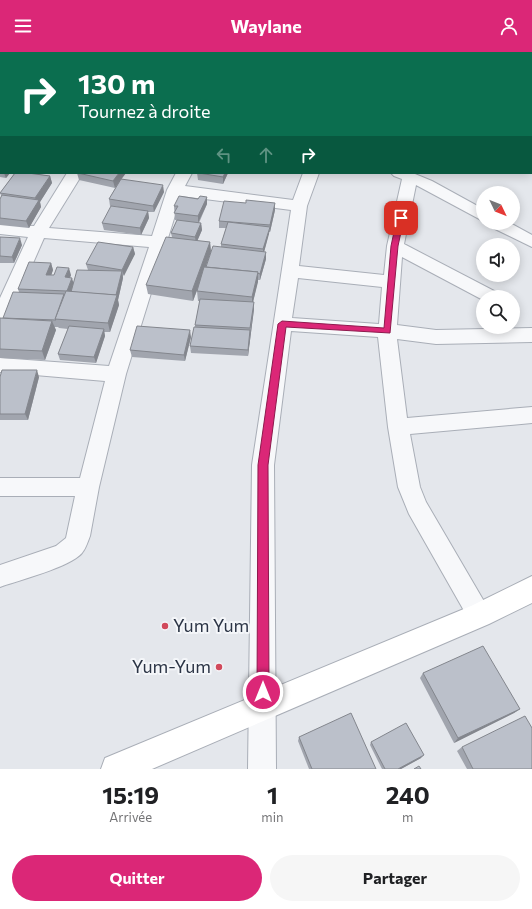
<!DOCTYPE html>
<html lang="fr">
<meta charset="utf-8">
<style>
:root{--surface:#fff;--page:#f6f6f6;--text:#202124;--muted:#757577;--accent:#db2777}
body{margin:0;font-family:Commissioner,sans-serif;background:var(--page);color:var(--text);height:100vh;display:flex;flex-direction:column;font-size:15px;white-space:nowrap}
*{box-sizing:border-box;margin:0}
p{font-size:13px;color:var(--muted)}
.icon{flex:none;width:22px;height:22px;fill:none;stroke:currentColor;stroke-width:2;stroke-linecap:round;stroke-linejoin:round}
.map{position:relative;height:717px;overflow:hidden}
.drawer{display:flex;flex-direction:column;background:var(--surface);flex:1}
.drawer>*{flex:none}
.hud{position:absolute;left:0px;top:0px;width:532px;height:122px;box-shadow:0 2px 10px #0003;background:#0b6e4f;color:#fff;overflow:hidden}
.needle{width:26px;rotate:133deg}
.tools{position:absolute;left:476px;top:134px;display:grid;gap:8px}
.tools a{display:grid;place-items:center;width:44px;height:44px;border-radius:50%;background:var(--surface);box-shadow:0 2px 10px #0003;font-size:20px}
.pin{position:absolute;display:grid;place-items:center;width:34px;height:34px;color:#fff;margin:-17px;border-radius:8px;box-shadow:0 2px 6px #0006}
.me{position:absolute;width:44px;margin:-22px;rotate:0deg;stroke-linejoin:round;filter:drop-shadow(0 0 3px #0008)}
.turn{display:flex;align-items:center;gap:14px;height:84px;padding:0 12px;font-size:18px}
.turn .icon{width:52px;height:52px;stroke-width:2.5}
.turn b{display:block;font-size:28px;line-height:34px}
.lanes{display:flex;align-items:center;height:38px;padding:0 12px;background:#0003;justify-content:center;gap:20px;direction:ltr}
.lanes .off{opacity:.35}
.eta{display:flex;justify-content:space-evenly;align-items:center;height:68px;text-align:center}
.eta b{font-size:24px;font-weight:700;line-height:28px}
.action{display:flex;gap:8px;margin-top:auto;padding:8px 12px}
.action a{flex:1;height:46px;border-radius:24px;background:var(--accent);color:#fff;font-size:16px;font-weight:700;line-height:46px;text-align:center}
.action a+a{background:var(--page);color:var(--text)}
header{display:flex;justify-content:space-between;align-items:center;height:52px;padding:0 12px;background:var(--accent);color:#fff;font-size:18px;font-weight:700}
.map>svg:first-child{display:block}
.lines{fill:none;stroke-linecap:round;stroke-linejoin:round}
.street-casing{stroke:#a9aeb7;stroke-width:2}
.secondary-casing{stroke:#a9aeb7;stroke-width:2}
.primary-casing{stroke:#a3abb8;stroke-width:24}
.street{fill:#f7f8fa;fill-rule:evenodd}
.secondary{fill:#fff;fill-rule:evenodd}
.primary{stroke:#fff;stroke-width:22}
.wall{fill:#a1a5ae}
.shaded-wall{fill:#83868d}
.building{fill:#bbc0ca;stroke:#83868d}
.route{fill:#db2777;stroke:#8e194d}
.poi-dot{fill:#d1495b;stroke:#f4f6f9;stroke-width:1.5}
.labels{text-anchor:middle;stroke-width:4;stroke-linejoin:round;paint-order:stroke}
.near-poi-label{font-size:18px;fill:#2b3445;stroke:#f4f6f9;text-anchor:start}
</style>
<header><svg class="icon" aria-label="menu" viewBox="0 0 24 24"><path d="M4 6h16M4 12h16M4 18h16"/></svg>Waylane<svg class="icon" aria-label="person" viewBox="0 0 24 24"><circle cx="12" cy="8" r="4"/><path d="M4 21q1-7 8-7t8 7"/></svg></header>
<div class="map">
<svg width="532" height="717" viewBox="0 0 532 717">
<rect width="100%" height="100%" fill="#e4e7ec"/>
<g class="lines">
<g class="street-casing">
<g id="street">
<rect x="41" y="0" width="19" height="1"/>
<rect x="352" y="0" width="12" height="1"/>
<rect x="531" y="53" width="1" height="8"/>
<rect x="531" y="93" width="1" height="8"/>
<path d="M67,121H83L49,176L152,184L167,138L176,121H192L185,134L293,148L303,121H319L307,154L299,214L384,223L387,194L402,127L394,124L391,121L415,122L432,129L483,157V169L416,133L404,192L498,241L501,245H483V248L402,205L397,273L436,278L532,276V290L436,292L397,287L407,366L532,355V371L410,382L420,435L426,450L492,563L489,571L480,575L471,571L409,462L398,435L388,375L378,285L291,279L274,413L276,717H248L252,413L291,158L181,144L126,322L99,435L90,484C88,489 86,496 82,501C70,515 20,528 0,535V513L56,494L66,486L75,444H0V426H80L105,329L0,320V306L109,314L149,195L44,186L9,266L6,271L0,273V246L28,185L0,182V172L34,174ZM298,226L382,235L379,272L292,266Z"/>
<polygon points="489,171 510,171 532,183 532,195 491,175"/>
</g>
</g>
<g class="secondary-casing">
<polygon id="secondary" points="532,524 532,551 489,572 152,717 101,717 105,706 471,554"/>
</g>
<g class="primary-casing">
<g id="primary">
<polyline points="21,1 22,0"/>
<polyline points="0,23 1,22"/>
</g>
</g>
<use href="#street" class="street"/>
<use href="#secondary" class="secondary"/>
<use href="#primary" class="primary"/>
</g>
<g class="wall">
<polygon points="84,0 101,0 100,1 90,1"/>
<polygon points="124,0 151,0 150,1 124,1"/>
<rect x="258" y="0" width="26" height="1"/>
<polygon points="0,77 1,77 1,121 10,121 6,126 0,125"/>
<polygon points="15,121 39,121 38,122 50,124 52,131 40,150 41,155 29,176 0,173 0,147 2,145 0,141"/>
<polygon points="77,121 121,127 164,140 154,160 148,160 149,166 141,183 104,178 102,171 118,155 110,154 109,147 119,130 115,136 79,128"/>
<polygon points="197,121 228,121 223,132 198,128"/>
<polygon points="207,145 207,152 199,171 201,171 202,178 197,189 210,190 211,200 206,215 221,195 221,192 226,176 219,176 219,169 275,158 270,180 269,180 264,200 266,207 260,228 258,228 253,250 254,250 254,257 248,304 191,301 190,294 195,275 195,273 200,249 198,249 197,239 200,231 193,249 148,242 146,233 172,185 171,181 177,168 175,168 174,154"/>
<polygon points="0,185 22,193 14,211 0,211"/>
<polygon points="133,195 135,202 123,224 123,226 118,248 119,253 110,280 104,280 105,284 96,311 60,308 58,302 68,277 59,276 58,275 54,275 56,278 45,308 0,306 0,266 4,266 19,240 18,237 51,211 53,218 51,223 71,223 70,226 73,230 88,218 86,212"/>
<polygon points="191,285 185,309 132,305 130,298"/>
<polygon points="0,325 39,325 28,368 0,368"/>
<polygon points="423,621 520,657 514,661 454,691 420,626"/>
<polygon points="299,685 376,717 309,717 298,689"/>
<polygon points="371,690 421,706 401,717 382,717 370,693"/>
<polygon points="462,695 532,717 467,717 457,699"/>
</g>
<g class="shaded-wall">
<polygon points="144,0 151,0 150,1 143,1"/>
<polygon points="4,121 10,121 6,126"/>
<polygon points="119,121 126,121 115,136 113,129"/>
<polygon points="225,121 228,121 223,132 223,125"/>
<polygon points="50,124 52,131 40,150 41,155 29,176 26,169 37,151 35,146"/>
<polygon points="163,133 164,140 154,160 153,154"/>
<polygon points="207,145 207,152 198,171 198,164"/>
<polygon points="275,151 275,158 270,180 270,173"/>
<polygon points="148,159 149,166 141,183 140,176"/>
<polygon points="201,171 202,178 196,192 195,185"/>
<polygon points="270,175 269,182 263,204 263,197"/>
<polygon points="20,186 22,193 14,211 12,205"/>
<polygon points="210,190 211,200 193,249 192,239"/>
<polygon points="133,195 135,202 124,224 122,218"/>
<polygon points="266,200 266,207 260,228 260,222"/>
<polygon points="51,211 53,218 49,230 46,223"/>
<polygon points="69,216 71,223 67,232 65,225"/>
<polygon points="122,219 123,226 118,248 119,253 110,280 108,271 116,243"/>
<polygon points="258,220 258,230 252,254 252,245"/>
<polygon points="72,226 74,233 71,241 67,239"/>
<polygon points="254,250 254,257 248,304 248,298"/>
<polygon points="52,269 56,278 45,308 42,299"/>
<polygon points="104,277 105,284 96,311 94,305"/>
<polygon points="190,278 191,285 185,309 184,303"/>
<polygon points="37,318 39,325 28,368 25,362"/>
<polygon points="520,657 514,661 454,691 458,686"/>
<polygon points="424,703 421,706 401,717 398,717"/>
</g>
<g class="building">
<polygon points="206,0 227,0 226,1 206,1"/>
<polygon points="263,0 280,0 279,1 269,1"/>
<polygon points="321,0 326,0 327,1 317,1"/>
<rect x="0" y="77" width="1" height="16"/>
<polygon points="0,95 1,95 1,119 0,118"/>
<polygon points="15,121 28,121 50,124 35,146 0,141"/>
<polygon points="78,121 119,121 113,129"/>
<polygon points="199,121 225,121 223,125"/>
<polygon points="121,127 163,133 153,154 109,147"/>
<polygon points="2,143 39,148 26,169 0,166 0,147"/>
<polygon points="179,144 198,147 200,144 207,145 198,164 174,161 178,154 174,154"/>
<polygon points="246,148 275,151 270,173 219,169 224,149 246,151"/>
<polygon points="111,154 148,159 140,176 102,171"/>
<polygon points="177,168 201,171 195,185 171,181"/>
<polygon points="228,170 270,175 263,197 221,192"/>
<polygon points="0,185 20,186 12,205 0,204"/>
<polygon points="166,185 210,190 192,239 146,233"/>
<polygon points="98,190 133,195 122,218 86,212"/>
<polygon points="213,194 266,200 260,222 257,221 258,220 206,215"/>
<polygon points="29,210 51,211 46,223 54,223 57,215 69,216 65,225 72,226 67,239 18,237"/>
<polygon points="204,215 258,220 252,245 197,239"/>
<polygon points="77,218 122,219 116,243 71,240"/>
<polygon points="66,239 117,243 108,271 55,267"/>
<polygon points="13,240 64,242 55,267 56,268 3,266"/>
<polygon points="200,247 254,250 250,276 195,273"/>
<polygon points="0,266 52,269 42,299 0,297"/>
<polygon points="69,274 104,277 94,305 58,302"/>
<polygon points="137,274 190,278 184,303 130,298"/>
<polygon points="194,275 250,278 248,298 190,294"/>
<polygon points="2,318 37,318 25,362 0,362 0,325"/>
<polygon points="483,594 520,657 458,686 423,621"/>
<polygon points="351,661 376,717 312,717 299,685"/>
<polygon points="525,664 532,676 532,717 473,717 462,695"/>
<polygon points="406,671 424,703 398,717 385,717 371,690"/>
<polygon points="419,714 421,717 414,717"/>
</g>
<polygon class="route" points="401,164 404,166 398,194 390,281 286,275 268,413 269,640 267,645 263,646 259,645 257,640 258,413 278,272 282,269 384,276 391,194 397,166"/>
<g class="poi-dot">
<circle cx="165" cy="574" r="4"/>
<circle cx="219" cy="615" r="4"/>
</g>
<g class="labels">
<g class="near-poi-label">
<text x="173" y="580">Yum Yum</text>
<text x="211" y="621" text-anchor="end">Yum-Yum</text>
</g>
</g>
</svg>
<div class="tools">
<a><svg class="needle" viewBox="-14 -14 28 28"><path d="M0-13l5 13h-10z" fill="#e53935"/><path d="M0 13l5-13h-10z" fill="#757577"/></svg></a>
<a><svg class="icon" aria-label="sound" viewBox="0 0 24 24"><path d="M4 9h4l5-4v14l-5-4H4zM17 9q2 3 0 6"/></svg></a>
<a><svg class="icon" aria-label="search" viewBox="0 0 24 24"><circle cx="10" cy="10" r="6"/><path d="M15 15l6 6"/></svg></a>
</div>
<div class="pin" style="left:401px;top:166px;background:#d93025"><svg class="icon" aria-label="arrive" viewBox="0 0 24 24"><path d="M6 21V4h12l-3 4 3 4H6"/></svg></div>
<svg class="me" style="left:263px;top:640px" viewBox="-20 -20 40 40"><circle r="17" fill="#db2777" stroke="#fff" stroke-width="3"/><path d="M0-11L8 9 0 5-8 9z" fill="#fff"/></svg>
<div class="hud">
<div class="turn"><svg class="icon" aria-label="right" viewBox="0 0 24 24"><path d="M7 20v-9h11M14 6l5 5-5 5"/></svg><div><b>130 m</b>Tournez à droite</div></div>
<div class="lanes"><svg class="icon off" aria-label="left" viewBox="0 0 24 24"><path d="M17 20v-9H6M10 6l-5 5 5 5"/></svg><svg class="icon off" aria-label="ahead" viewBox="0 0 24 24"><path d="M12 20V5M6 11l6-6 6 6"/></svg><svg class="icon" aria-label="right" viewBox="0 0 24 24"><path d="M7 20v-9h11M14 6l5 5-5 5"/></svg></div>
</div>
</div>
<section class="drawer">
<div class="eta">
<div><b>15:19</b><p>Arrivée</p></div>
<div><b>1</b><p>min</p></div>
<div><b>240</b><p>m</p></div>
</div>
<div class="action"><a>Quitter</a><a>Partager</a></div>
</section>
